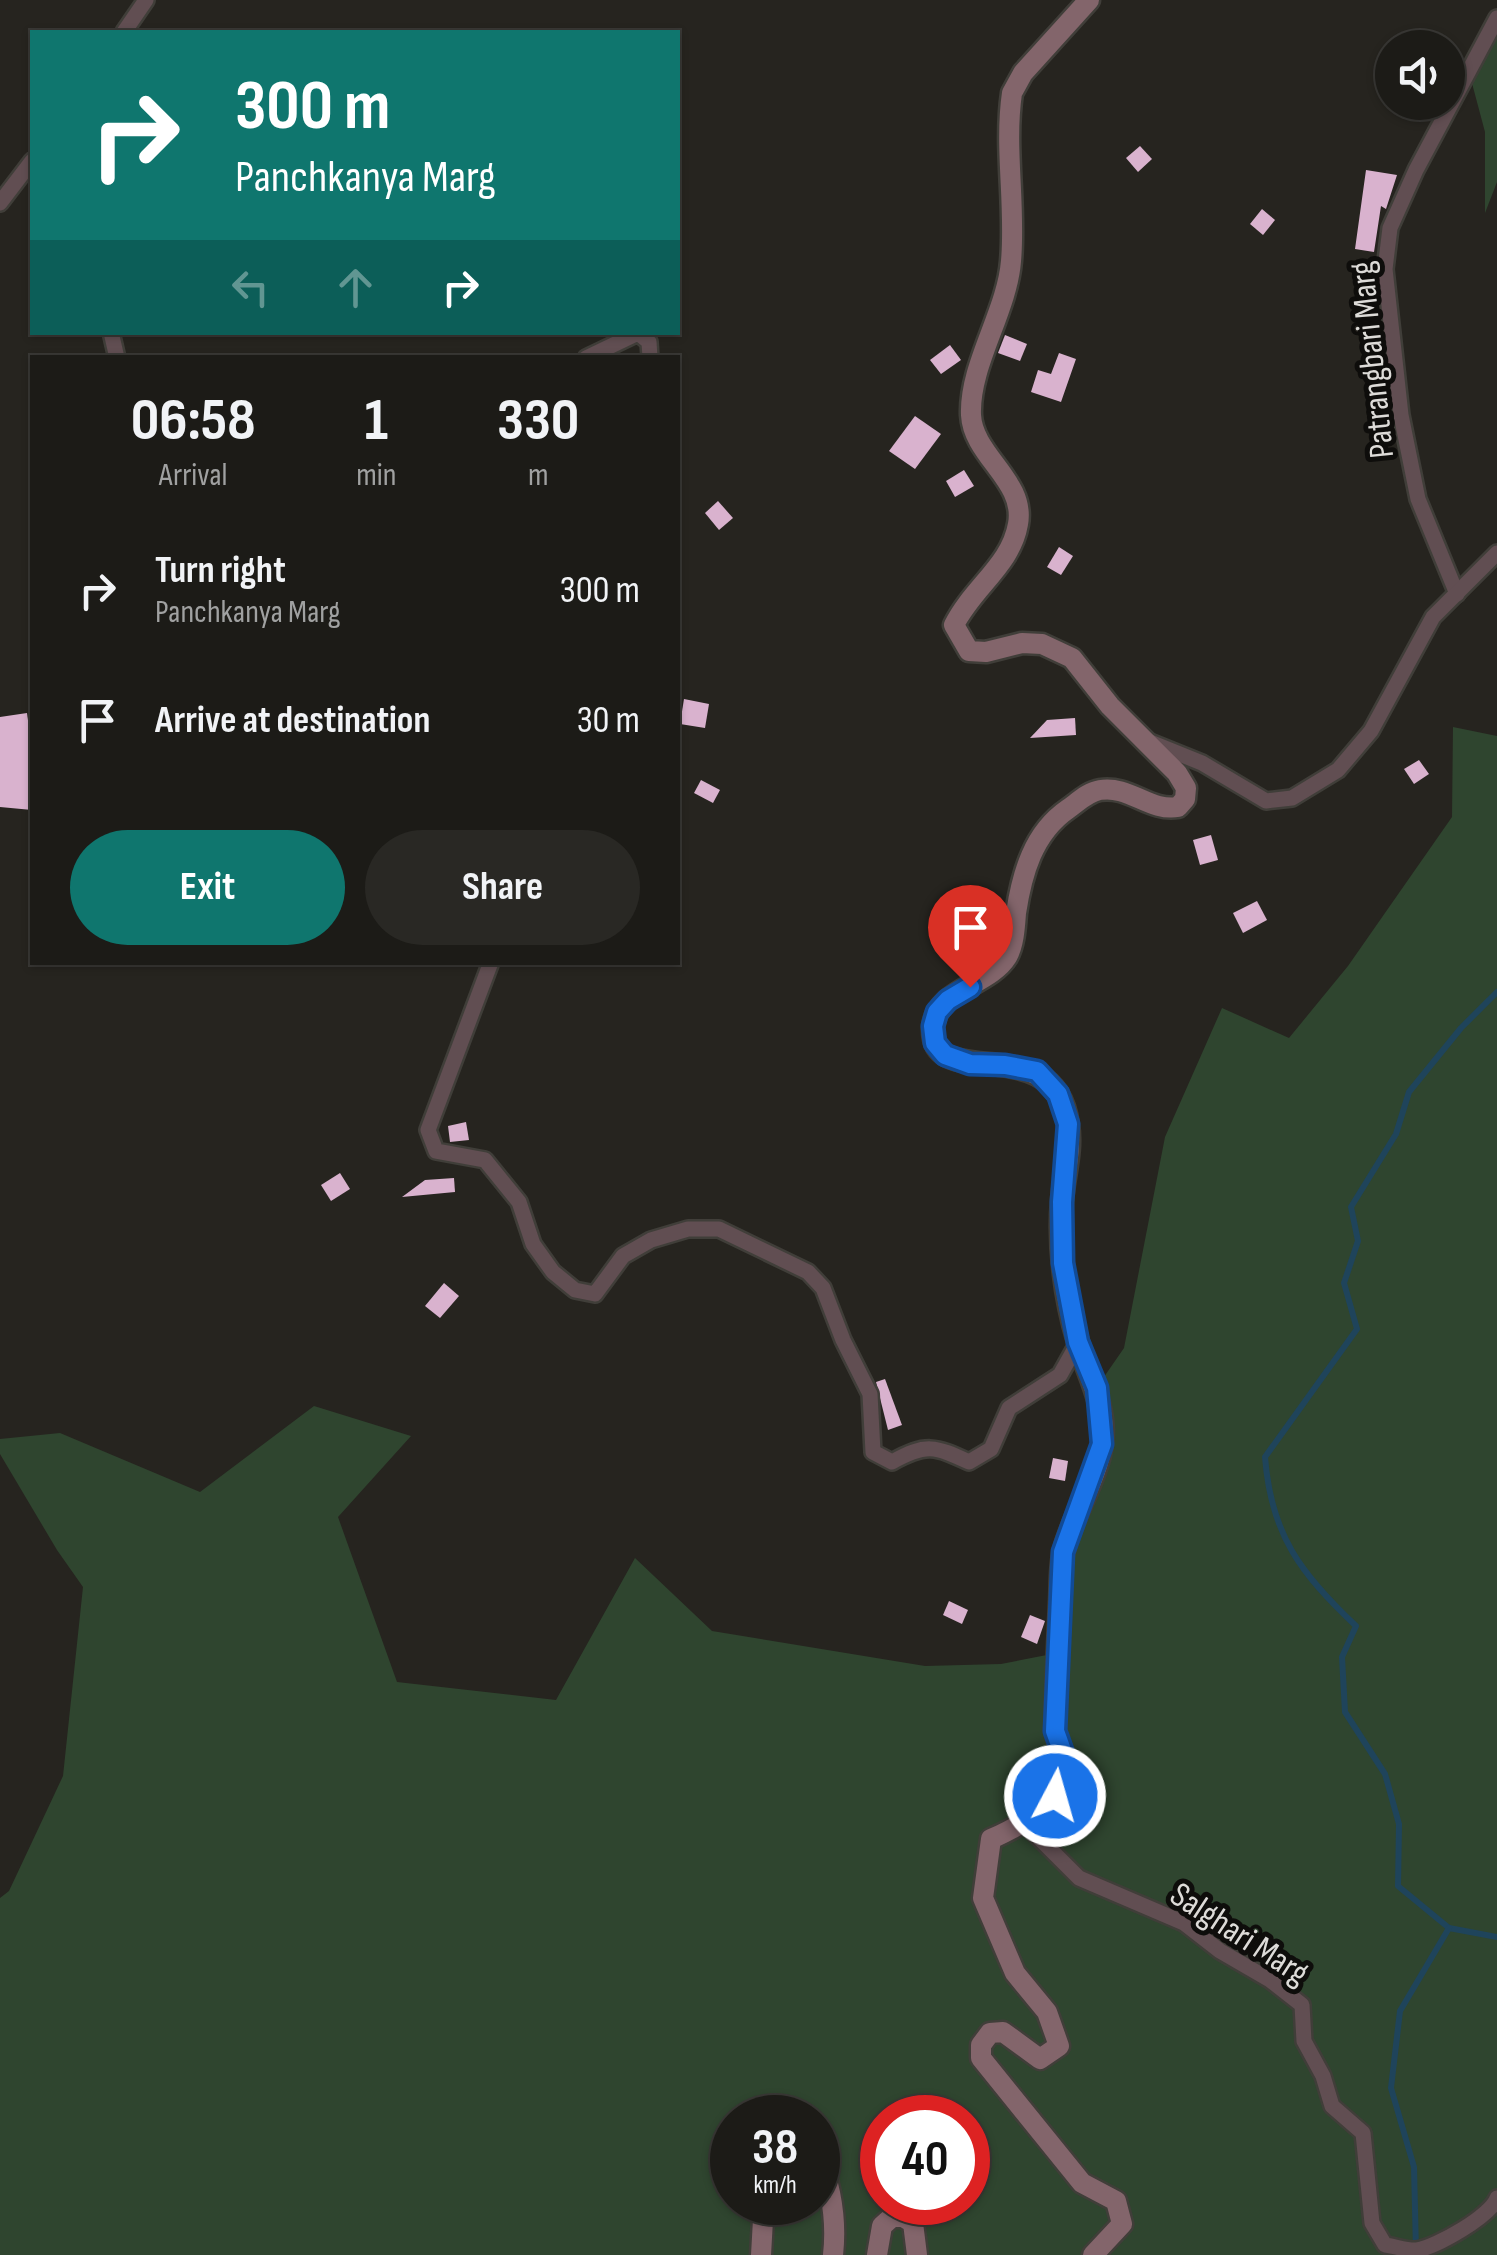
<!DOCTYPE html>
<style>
:root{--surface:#1c1b17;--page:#292824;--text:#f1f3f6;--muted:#a0a1a1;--line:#3a3936;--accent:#0f766e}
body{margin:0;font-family:"Sofia Sans Condensed",sans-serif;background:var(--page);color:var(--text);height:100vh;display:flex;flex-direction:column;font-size:38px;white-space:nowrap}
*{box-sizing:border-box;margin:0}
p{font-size:32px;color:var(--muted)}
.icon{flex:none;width:55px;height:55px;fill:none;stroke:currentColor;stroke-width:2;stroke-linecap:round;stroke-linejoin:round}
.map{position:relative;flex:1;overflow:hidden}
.panel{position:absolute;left:30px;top:355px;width:650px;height:610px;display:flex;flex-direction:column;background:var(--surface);border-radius:0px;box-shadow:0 2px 8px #0004,0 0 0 2px var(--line)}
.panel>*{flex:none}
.hud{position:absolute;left:30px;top:30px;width:650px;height:305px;border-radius:0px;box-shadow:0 2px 8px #0004,0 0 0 2px var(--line);background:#0f766e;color:#fff;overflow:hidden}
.fabs{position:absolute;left:1375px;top:30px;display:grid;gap:20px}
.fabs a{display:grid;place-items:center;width:90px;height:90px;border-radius:50%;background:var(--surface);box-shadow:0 2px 8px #0004,0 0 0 2px var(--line);font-size:50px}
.speed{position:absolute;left:710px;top:2095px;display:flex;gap:20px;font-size:50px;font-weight:700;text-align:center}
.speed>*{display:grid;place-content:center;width:130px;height:130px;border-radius:50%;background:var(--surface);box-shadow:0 2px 8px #0004,0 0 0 2px var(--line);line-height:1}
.speed small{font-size:25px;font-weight:400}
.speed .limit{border:15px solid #d22;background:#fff;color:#111}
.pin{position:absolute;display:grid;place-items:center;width:85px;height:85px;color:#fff;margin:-102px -42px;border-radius:50% 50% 50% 0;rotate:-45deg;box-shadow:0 0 10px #0007}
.pin .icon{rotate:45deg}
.me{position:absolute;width:110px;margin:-55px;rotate:6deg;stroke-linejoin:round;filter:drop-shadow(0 0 8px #0008)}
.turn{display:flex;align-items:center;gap:35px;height:210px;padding:0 40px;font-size:45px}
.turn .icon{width:130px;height:130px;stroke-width:2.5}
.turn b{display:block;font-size:70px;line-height:85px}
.lanes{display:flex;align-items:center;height:95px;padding:0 40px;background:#0003;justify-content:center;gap:50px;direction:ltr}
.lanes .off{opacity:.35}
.eta{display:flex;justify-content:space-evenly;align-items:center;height:170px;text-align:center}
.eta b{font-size:60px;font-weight:700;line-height:70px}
.primary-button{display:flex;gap:20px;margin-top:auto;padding:20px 40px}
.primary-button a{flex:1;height:115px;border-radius:60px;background:var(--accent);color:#fff;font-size:40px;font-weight:700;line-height:115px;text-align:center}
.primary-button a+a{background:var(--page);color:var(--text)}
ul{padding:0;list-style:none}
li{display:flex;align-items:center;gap:30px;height:130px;padding:0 40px}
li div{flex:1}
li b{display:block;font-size:38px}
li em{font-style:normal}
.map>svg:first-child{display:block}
.green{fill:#2f452f;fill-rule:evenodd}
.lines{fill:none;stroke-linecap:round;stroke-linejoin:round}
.stream{stroke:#1f445b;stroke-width:6}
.building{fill:#d9b2ce}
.street-casing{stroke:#403e39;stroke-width:20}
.secondary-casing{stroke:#403e39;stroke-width:25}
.street{stroke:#614e52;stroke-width:15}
.secondary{stroke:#83656b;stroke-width:20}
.route-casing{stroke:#114b97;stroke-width:25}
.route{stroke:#1a73e8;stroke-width:18}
.labels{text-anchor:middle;stroke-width:10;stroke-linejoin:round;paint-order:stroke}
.street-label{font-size:35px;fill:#dddbd8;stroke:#0e0d0b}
</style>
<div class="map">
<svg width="1497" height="2255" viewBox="0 0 1497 2255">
<rect width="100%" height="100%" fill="#26241f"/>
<g class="green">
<polygon points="1497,18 1497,182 1485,213 1485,132 1469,72"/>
<path d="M1453,727L1497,736V2255H0V1898L9,1891L63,1776L83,1587L57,1550L0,1454V1439L60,1433L200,1492L314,1406L411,1436L338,1517L397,1682L556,1700L635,1558L712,1631L925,1666L1001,1664L1057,1653L1063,1552L1102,1444L1097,1387L1124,1348L1165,1137L1222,1008L1289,1038L1348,966L1452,817ZM732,2118H818V2202H732ZM882,2118H968V2202H882Z"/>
</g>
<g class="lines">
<g class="stream">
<path d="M1497,992L1461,1028L1409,1092L1396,1134L1351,1207L1358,1241L1344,1283L1357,1329L1265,1457C1271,1535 1301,1574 1356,1626L1342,1657L1345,1712L1385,1774L1399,1824L1398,1886L1449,1928L1497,1937"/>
<polyline points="1416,2251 1414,2167 1391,2088 1400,2011 1449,1928"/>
</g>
</g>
<g class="building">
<polygon points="1140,146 1152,159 1138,172 1126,158"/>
<polygon points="1366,170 1397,175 1386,209 1381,206 1374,252 1355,249"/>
<polygon points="1262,209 1275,220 1263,235 1250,224"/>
<polygon points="1005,335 1027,344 1020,361 998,353"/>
<polygon points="950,345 961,360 941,374 930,360"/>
<polygon points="1059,353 1076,359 1061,402 1031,392 1038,370 1051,374"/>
<polygon points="915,416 941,434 915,469 889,451"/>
<polygon points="964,470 974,486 955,497 946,481"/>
<polygon points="718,501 733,518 719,530 705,513"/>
<polygon points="1059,547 1073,556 1061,575 1047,567"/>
<polygon points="684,699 709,704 705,728 680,724"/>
<polygon points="27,713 32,751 32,810 0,807 0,717"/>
<polygon points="1075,718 1076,735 1030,738 1047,720"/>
<polygon points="1419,760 1429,774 1414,784 1404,769"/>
<polygon points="701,780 720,790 713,803 694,793"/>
<polygon points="1211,835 1218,860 1200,865 1193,840"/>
<polygon points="1257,901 1267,920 1243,933 1233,913"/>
<polygon points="466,1122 469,1140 450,1142 448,1126"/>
<polygon points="340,1173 350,1189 331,1201 321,1185"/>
<polygon points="454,1178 455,1192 402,1197 425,1180"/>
<polygon points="444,1283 459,1296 440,1318 425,1306"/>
<polygon points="885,1379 902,1425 888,1430 876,1382"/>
<polygon points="1053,1458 1068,1461 1065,1481 1049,1478"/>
<polygon points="949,1601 968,1610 962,1624 943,1615"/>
<polygon points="1030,1615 1045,1621 1037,1644 1021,1637"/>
</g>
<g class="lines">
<g class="street-casing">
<g id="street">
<polyline points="124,32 146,0"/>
<polyline points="0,203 32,161"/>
<polyline points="111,332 117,358"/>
<polyline points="586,358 638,333 649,342 650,358"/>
<polyline points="1457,594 1418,499 1401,415 1385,269 1390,228 1416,170 1497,18"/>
<polyline points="1150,742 1202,763 1266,801 1292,798 1338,770 1371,731 1433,617 1497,553"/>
<path d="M491,962L428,1130L436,1151L485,1160L519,1202L533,1244L553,1272L575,1290L595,1294L623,1256L651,1240L688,1229H719L808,1272L823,1288L843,1340L870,1394L873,1452L892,1462C926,1443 935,1446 969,1462L991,1449L1009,1408L1060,1375L1078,1343"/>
<path d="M1024,1823L1079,1878L1184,1923L1220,1951L1270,1980L1302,2005L1304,2041L1323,2076L1332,2106L1363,2133L1372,2223L1385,2245C1394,2246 1408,2251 1417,2250C1436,2247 1491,2216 1497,2198"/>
</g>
</g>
<g class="secondary-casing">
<g id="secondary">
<path d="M1089,0L1023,73L1012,93C1004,148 1016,205 1011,261C1007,312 969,365 971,415C973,456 1026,481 1018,524C1011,565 973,587 954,625L969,651L986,652L1022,643L1042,644L1072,658L1110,706L1177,773L1186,788L1185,799L1178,807C1150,812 1129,785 1100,790C1088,792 1078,802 1068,809C1033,833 1022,874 1016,913C1015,927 1014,945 1007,957C989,986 935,990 933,1028C931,1096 1055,1025 1068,1125C1072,1150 1064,1176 1062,1200C1058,1246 1065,1299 1078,1342C1088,1376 1107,1406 1102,1444C1099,1474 1072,1518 1064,1550C1060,1566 1061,1586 1060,1603C1058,1646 1056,1688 1055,1731C1075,1790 1043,1816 991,1839L983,1898L1015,1973L1047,2012L1059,2046L1040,2059L1003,2032L990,2033L981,2045V2058L1082,2183L1116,2201L1122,2224L1093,2255"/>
<path d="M818,2153C831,2186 837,2220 833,2255"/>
<polyline points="761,2255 764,2202"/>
<polyline points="877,2255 882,2226 892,2217 903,2217 913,2223 917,2255"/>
</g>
</g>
<use href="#street" class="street"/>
<use href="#secondary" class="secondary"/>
</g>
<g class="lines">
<g class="route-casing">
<polyline id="route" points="970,987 948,1000 937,1012 933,1026 935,1043 945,1055 970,1064 1005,1065 1037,1071 1058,1094 1068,1124 1062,1202 1063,1263 1078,1342 1097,1388 1102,1444 1063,1552 1055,1731 1064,1756 1055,1796"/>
</g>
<use href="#route" class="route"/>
</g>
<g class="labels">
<g class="street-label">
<text transform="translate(1371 360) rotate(-96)" y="12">Patrangbari Marg</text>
<text transform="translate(1240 1933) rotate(33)" y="12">Salghari Marg</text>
</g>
</g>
</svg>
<div class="fabs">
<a><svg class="icon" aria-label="sound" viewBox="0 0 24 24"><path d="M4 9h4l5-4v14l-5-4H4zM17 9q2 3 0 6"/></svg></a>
</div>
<div class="speed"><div>38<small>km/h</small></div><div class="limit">40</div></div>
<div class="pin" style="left:970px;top:987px;background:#d93025"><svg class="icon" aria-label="arrive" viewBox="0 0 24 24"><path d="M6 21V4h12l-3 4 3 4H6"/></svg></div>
<svg class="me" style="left:1055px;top:1796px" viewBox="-20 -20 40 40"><circle r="17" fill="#1a73e8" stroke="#fff" stroke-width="3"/><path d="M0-11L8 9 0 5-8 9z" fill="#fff"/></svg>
<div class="hud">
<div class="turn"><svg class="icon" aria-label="right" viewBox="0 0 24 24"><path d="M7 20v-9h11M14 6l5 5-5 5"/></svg><div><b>300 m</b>Panchkanya Marg</div></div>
<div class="lanes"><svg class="icon off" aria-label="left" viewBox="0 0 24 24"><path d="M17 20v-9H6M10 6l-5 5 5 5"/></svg><svg class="icon off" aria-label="ahead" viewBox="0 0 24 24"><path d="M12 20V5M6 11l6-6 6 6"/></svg><svg class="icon" aria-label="right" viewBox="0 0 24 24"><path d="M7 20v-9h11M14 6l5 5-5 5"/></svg></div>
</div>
<section class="panel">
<div class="eta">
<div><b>06:58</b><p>Arrival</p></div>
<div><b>1</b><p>min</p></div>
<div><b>330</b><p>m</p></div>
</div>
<ul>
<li><svg class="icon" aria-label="right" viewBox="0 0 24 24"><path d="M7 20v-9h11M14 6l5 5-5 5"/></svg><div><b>Turn right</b><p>Panchkanya Marg</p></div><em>300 m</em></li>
<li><svg class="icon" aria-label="arrive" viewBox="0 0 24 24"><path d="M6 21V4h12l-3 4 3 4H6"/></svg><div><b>Arrive at destination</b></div><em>30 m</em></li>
</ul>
<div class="primary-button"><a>Exit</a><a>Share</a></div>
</section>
</div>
